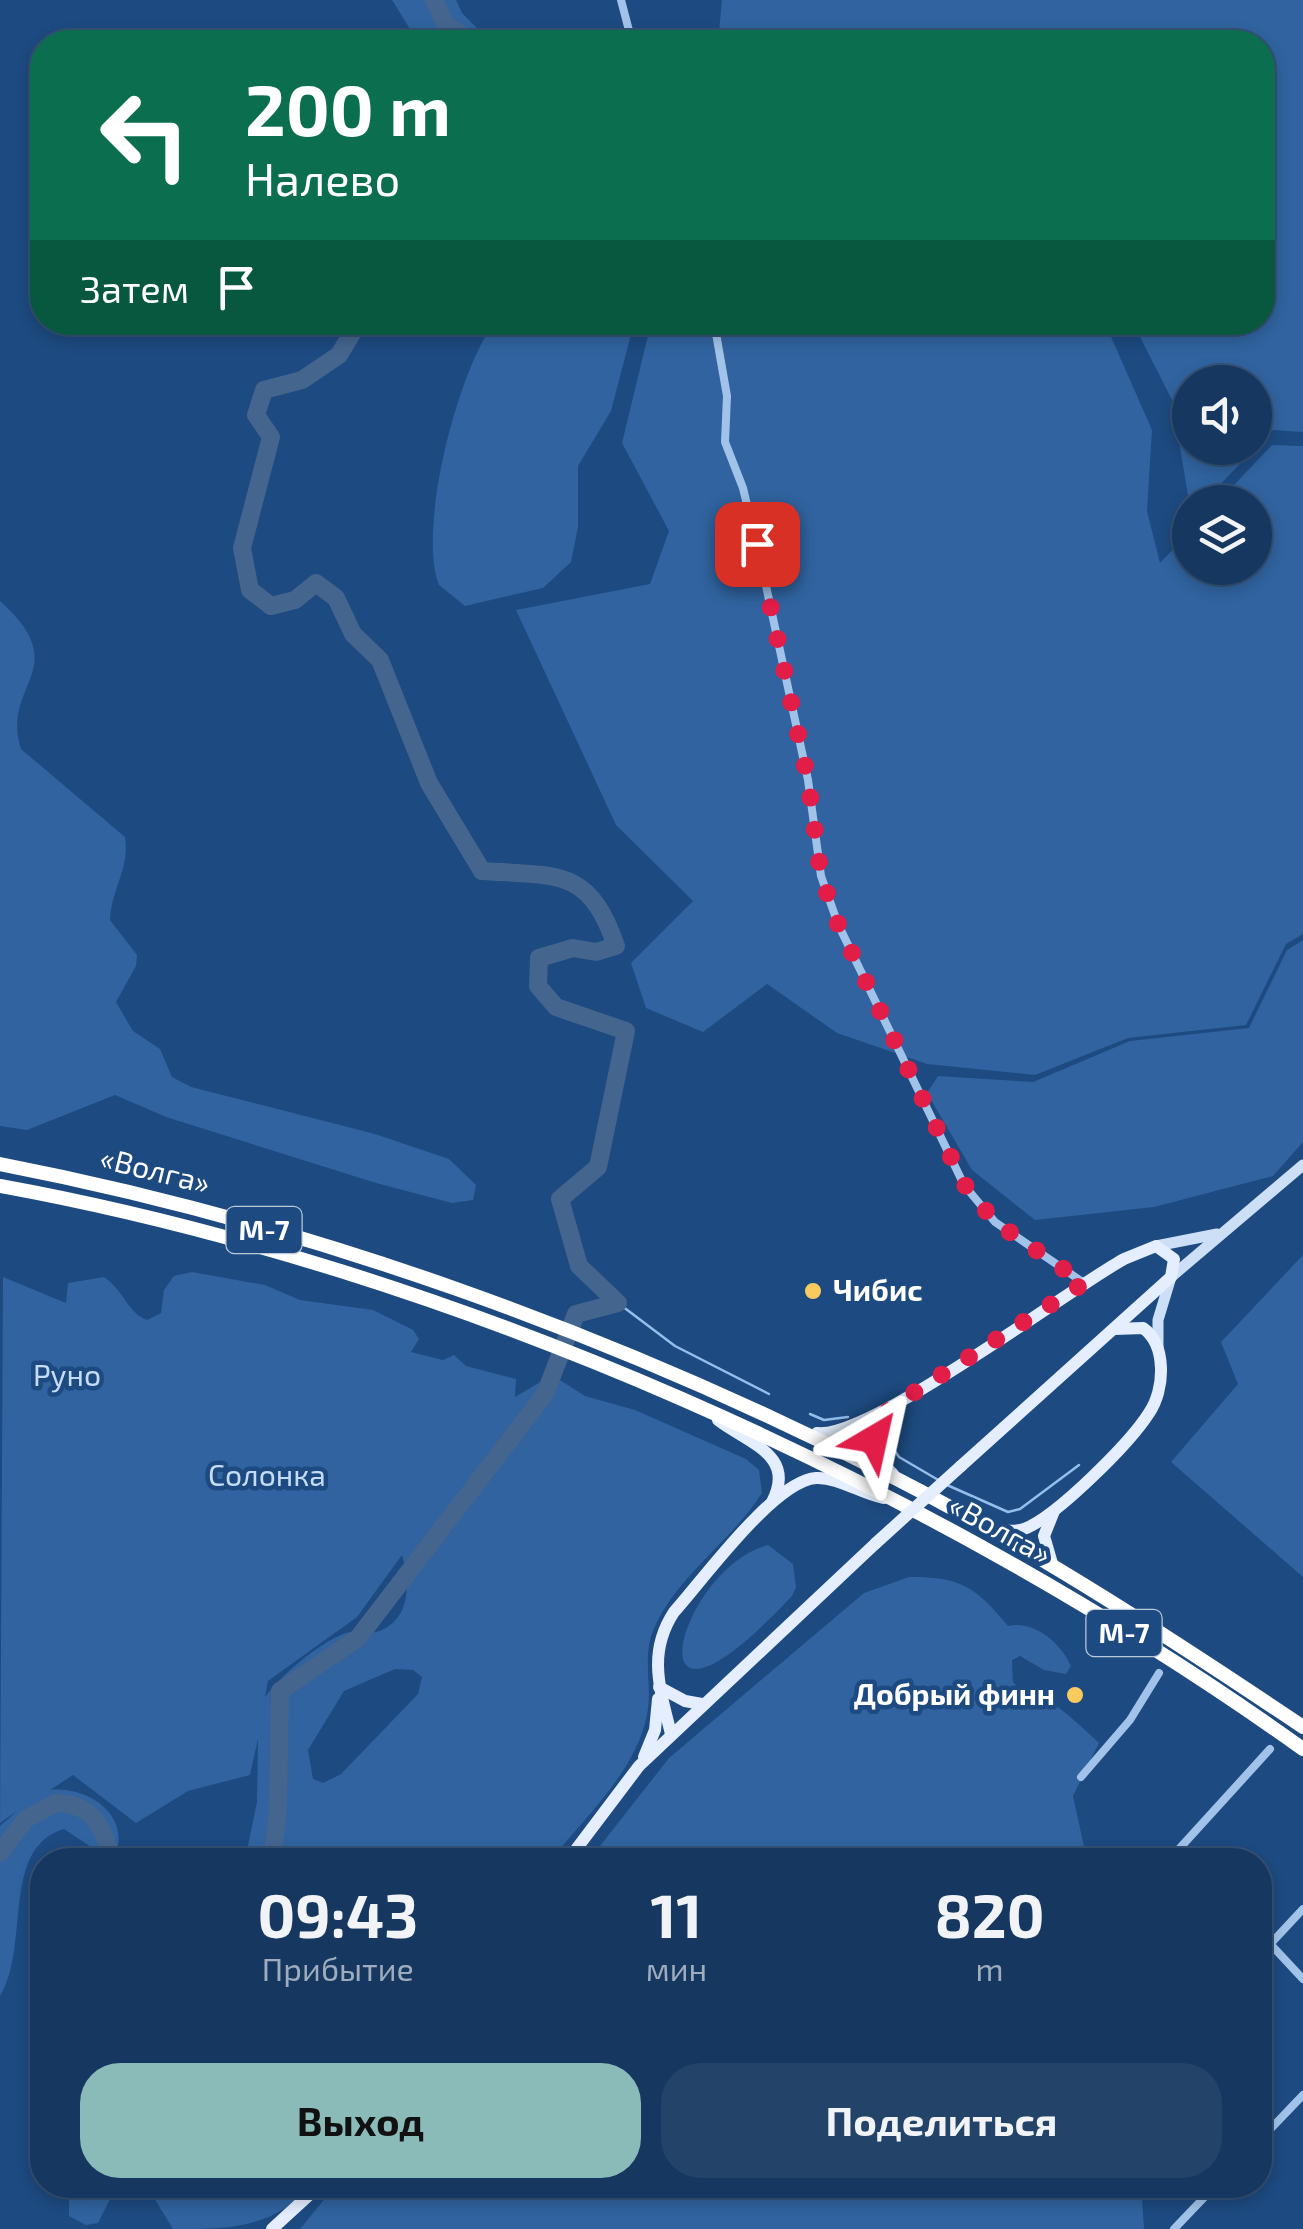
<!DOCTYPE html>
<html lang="ru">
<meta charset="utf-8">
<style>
:root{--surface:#163860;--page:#234369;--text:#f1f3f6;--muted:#9eacbd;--line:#355275;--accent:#8bbbb9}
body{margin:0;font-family:"Exo 2",sans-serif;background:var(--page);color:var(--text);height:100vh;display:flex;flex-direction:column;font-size:38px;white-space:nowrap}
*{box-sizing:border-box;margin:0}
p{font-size:32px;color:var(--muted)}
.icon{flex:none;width:55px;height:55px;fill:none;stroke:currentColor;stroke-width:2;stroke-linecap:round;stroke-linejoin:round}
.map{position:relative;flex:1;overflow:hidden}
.details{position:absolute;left:30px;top:1848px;width:1242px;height:350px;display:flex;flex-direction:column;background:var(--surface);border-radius:40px;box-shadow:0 5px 15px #0003,0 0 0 2px var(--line)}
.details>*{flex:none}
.guide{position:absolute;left:30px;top:30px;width:1245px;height:305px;border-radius:40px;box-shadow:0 5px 15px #0003,0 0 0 2px var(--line);background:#0b6e4f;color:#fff;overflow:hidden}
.fabs{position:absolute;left:1172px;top:365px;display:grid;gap:20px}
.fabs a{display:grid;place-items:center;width:100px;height:100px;border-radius:50%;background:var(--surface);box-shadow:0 5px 15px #0003,0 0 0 2px var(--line);font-size:50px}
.pin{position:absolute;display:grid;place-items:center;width:85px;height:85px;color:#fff;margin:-42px;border-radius:20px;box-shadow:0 5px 15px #0006}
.me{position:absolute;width:110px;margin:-55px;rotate:36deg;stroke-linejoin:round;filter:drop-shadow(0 0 8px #0008)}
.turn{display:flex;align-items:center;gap:35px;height:210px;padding:0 50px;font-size:45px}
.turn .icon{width:130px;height:130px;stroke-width:2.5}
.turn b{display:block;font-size:70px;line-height:85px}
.then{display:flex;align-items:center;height:95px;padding:0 50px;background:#0003;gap:20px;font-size:38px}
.eta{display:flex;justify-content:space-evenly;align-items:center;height:170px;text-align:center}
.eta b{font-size:60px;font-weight:700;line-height:70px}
.action{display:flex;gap:20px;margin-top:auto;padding:20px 50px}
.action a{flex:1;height:115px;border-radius:40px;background:var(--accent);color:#111;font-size:40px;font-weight:700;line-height:115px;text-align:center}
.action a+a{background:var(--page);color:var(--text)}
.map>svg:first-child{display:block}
.green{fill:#30639f;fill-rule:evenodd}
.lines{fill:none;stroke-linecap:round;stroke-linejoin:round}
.stream{stroke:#94beeb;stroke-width:2.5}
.river{stroke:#44658e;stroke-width:18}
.street{stroke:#a1c3e9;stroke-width:8}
.secondary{stroke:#ccdff7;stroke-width:11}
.primary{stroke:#e4eefe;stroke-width:12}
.highway{stroke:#fff;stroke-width:14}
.primary-bridge{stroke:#e4eefe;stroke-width:12}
.route{stroke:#e11d48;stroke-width:18;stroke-dasharray:0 32.4}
.poi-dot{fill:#f9cb5f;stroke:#1d4a80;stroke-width:4}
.labels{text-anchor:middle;stroke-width:9;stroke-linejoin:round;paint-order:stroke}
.shield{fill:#1d4a80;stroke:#bbc9d9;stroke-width:2.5}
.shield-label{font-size:28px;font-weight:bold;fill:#fff}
.street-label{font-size:30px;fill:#fff;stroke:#1d4a80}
.poi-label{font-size:30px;font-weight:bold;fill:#fff;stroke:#1d4a80;text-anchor:start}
.park-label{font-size:30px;fill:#c5dcf7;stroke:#1d4a80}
</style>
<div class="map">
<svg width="1303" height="2229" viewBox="0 0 1303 2229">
<rect width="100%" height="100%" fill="#1d4a80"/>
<g class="green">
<polygon points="392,0 456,0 462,13 491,42 418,42"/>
<path d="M722,0H1303V432L1273,430L1203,502H1190V507L1172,400L1133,323L1262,322V42H718ZM1190,382H1255V448H1190Z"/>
<path d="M494,323H634L611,411L578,466V527L571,562L543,588L465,606L439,585C417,529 458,371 494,323Z"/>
<polygon points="651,323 1105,323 1152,430 1147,511 1160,563 1190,532 1190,568 1255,568 1255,502 1218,502 1272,445 1303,446 1303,934 1286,944 1246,1025 1128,1038 1035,1075 927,1064 837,1033 767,984 703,1032 646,1008 631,963 693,901 616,825 516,610 650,584 669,531 622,443"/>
<path d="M0,601C76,669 0,684 21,749L125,837C130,868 111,890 110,920L137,955L136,966L116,1002L133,1031L160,1049L172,1077L191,1087L375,1134L449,1159L476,1185L473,1200L452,1203L376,1183L166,1117L115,1095L27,1130L0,1126Z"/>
<polygon points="1303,940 1303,1142 1273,1176 1154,1207 1035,1220 972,1170 927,1093 938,1076 1033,1082 1130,1041 1249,1028 1287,950"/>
<polygon points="1303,1255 1303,1577 1171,1462 1238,1384 1221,1342"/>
<path d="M192,1272L265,1285L300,1300L373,1310L413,1330L419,1339L411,1352L443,1360L454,1355L466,1366L516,1379L515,1397L552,1375L585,1396L635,1410L746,1459L759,1470L762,1493C731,1542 675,1577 653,1631C642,1658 653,1687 647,1715C636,1771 585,1817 551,1860H245L257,1802L258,1739L250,1775L188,1791L136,1823L73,1775L50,1790C83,1786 124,1809 118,1846L97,1851L64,1829C0,1848 31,1945 0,1996V1826L17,1811L0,1823L3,1277L66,1303L68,1283L104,1277C122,1288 128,1313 147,1320L161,1313L164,1290L174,1276ZM402,1555C410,1581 411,1617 382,1630C370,1636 355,1629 343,1634C316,1645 282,1675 265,1697L268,1681L357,1617ZM395,1669L413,1670L422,1677L418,1694L341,1774L323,1783L313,1779L308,1750L344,1691Z"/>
<path d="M768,1545L793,1564L796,1587L792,1596C624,1776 676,1569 768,1545Z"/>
<path d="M909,1577C961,1577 975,1586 1008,1626C1034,1620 1061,1643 1071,1666L1066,1674L1044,1670L1020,1656L1012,1660L1013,1682C1025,1695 1034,1694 1049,1701C1059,1706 1090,1734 1099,1743L1073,1796L1087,1860H589L669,1758L864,1593Z"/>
<polygon points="77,2185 117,2185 98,2223 86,2225 69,2216 69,2199"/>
<path d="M146,2185H313C271,2229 230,2229 173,2229Z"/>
<polygon points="336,2185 1141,2185 1144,2229 300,2229"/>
</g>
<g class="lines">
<g class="stream">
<polyline points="618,1303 675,1346 769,1394"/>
<polyline points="810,1414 824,1420 848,1417"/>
<polyline points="884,1435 899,1457 940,1481"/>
<polyline points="947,1485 1008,1512 1020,1509 1079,1465"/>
</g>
<g class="river">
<polyline points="434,0 446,25 474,42"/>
<path d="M0,1853L26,1819L56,1803C91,1804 102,1823 110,1854"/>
<path d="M272,1860L278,1810L280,1691L358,1638L545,1394L576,1314L618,1303L579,1266L560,1199L598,1167L626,1031L556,1007L538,986L539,958L573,948L596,952L616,946C589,867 557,876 482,871L429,783L380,660L353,634L336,598L316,583L295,600L271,606L250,590L242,548L271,437L256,415L264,390L302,380L339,355L354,330L350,322"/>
</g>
<g class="street">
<polyline points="621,0 632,42"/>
<polyline points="714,322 727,396 725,442 743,488 763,572 808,780 821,876 838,924 964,1185 995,1222 1084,1283"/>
<polyline points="1081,1777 1130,1720 1159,1673"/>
<polyline points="1169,1860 1270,1749"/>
<polyline points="1260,1933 1303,1979"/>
<polyline points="1260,1955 1303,1909"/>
<polyline points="1260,2140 1303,2095"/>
<polyline points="1174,2229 1216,2185"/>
</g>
<g class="secondary">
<polyline points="1156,1246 1217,1234"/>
<polyline points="1158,1347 1158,1320 1171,1277 1303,1165"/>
</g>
<g class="primary">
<path d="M885,1414C868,1436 872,1456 893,1474"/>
<path d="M718,1420C748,1443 797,1455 772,1502"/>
<path d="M817,1433C869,1439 1065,1292 1124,1259L1156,1246L1174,1259L1171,1277L961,1466"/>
<path d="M993,1529C1003,1531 1014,1532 1024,1529C1056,1517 1130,1443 1149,1413C1165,1390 1167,1345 1143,1328L1115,1329"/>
<polyline points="1053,1567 1044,1536 1054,1511"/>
<polyline points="659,1687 685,1701 702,1704"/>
<path d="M671,1734C660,1689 647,1653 674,1612C703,1580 774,1481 816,1478C839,1477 861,1494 884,1498"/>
<polyline points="644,1757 655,1730 658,1699"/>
<polyline points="568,1860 639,1766 876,1543"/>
<polyline points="272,2229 320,2185"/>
</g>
<g class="highway">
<path d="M0,1164C310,1224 616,1335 897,1479C1037,1551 1172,1639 1303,1727"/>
<path d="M0,1186C450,1268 931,1483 1303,1749"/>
</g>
<polyline class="primary-bridge" points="876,1543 961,1466"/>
</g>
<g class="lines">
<polyline class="route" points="757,544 808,780 821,876 838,924 964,1184 995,1222 1084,1283 890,1408 874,1439"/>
</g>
<g class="poi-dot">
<circle cx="813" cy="1291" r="10"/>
<circle cx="1075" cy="1695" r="10"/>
</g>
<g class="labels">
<g class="shield">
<rect x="226.5" y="1207" width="75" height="46" rx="8"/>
<rect x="1086.5" y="1610" width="75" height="46" rx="8"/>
</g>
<g class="shield-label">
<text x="264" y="1240">М-7</text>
<text x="1124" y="1643">М-7</text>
</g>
<g class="street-label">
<text transform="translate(155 1171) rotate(14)" y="10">«Волга»</text>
<text transform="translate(1000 1530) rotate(29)" y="10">«Волга»</text>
</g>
<g class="poi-label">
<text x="833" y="1301">Чибис</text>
<text x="1055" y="1705" text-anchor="end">Добрый финн</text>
</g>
<g class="park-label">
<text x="67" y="1386">Руно</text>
<text x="267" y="1486">Солонка</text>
</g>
</g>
</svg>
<div class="fabs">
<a><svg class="icon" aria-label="sound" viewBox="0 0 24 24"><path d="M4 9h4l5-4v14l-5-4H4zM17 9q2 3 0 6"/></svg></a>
<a><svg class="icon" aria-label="layers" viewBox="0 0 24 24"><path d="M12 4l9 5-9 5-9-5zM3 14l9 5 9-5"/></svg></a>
</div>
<div class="pin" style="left:757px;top:544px;background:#d93025"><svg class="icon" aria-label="arrive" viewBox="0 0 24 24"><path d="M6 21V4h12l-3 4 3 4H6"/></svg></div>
<svg class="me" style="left:874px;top:1439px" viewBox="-20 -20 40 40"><path d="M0-17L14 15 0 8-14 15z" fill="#e11d48" stroke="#fff" stroke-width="4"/></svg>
<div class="guide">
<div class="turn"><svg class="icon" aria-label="left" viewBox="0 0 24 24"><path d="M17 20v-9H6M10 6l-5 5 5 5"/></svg><div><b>200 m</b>Налево</div></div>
<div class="then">Затем<svg class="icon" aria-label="arrive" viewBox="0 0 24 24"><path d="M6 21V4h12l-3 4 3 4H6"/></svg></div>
</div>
<section class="details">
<div class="eta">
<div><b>09:43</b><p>Прибытие</p></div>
<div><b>11</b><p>мин</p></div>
<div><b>820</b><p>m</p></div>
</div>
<div class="action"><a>Выход</a><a>Поделиться</a></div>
</section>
</div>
